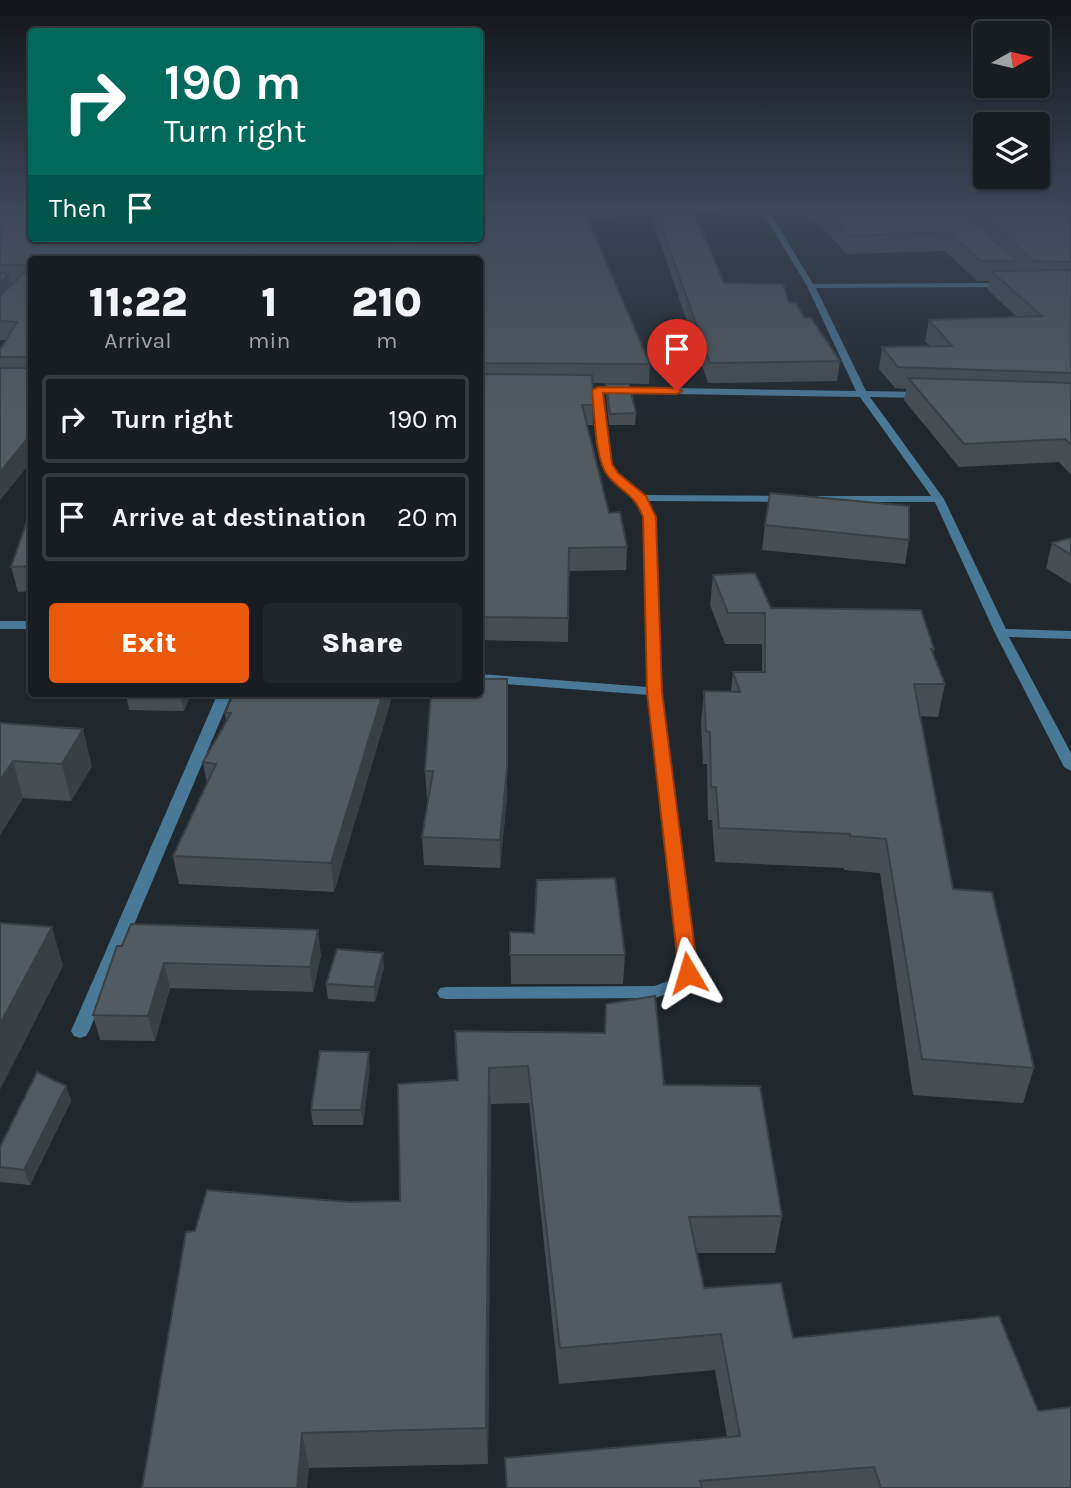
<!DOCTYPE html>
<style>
:root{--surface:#181d22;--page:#21262a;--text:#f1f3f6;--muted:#9fa2a5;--line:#363b40;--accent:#ea580c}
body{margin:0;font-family:Karla,sans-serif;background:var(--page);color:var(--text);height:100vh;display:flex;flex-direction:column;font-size:26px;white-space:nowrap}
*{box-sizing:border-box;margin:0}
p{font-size:23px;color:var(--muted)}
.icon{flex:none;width:38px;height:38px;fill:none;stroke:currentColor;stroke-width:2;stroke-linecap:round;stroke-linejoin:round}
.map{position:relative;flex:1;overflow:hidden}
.sheet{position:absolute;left:28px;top:256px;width:455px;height:441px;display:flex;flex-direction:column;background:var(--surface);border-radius:7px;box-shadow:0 2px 5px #0004,0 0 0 2px var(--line)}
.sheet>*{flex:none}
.guide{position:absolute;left:28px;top:28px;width:455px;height:214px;border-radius:7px;box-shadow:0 2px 5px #0004,0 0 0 2px var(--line);background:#00695c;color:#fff;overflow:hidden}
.needle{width:46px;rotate:82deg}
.controls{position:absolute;left:973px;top:21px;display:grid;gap:14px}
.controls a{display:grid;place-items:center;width:77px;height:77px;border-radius:7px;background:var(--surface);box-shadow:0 2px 5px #0004,0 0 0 2px var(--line);font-size:35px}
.pin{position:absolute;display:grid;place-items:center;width:60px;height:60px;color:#fff;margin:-72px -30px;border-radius:50% 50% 50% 0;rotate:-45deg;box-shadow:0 0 7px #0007}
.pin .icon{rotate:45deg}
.me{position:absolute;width:77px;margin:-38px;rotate:353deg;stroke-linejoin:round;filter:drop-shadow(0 0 5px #0008)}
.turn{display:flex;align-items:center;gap:24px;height:147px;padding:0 21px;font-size:32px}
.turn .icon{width:91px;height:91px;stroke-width:2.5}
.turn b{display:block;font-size:49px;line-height:60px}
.then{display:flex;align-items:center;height:66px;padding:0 21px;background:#0003;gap:14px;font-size:26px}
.eta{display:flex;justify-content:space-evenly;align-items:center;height:119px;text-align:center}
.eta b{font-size:42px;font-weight:800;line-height:49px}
.button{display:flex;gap:14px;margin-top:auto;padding:14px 21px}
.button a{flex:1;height:80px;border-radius:7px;background:var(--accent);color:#fff;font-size:28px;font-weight:800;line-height:80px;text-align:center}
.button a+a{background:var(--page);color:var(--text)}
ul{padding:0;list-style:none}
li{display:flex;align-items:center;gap:21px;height:88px;margin:0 14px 10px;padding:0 7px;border:4px solid var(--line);border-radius:7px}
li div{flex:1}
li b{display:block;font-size:26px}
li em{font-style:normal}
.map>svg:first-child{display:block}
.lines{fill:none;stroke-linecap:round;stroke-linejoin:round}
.minor{fill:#4a7897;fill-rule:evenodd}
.wall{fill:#474e53}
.shaded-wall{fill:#394044}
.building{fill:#525b61;stroke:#394044;stroke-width:2}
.route{fill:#ea580c;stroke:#983908;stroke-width:2}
</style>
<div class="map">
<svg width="1071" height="1488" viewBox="0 0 1071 1488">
<rect width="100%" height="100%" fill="#20272d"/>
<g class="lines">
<g class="minor">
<polygon points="760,208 767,208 813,284 1007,283 1011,285 1007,287 816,288 866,391 923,392 928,395 923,398 870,397 944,499 1006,629 1071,631 1071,639 1009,637 1071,753 1071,771 1064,767 995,633 935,502 818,502 813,499 818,496 931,496 860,397 614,393 609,390 614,387 856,391 807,286"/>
<polygon points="403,238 411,238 407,259 399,259"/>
<path d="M598,387L603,390L611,464L617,473L645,495L787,496L792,499L787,502L649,501L656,517L662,692L697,973L681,989L655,998L446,999L440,998L437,993L440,988L446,987L654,986L669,981L679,971L649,695L480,682V674L648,687L644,517C633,490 625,495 609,476C594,459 596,413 593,390Z"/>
<rect x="0" y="621" width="32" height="8"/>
<polygon points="218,693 232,693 89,1031 86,1036 80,1038 74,1036 71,1031"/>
</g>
</g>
<g class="wall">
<polygon points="0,208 408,244 480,208 723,208 723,211 691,212 724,283 789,303 805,318 840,361 837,381 708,383 651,216 586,217 650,364 649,384 592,383 593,425 587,425 609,513 627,547 626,570 569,571 568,642 480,640 480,557 481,557 480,517 480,259 32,259 32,460 0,500 0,350 6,340 0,340"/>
<polygon points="805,208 1071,208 1071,475 1059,462 959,467 904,400 906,389 895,388 879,369 882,347 930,346 925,341 929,320 1017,317 988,290 989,281 977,281 945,251 846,254 819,223 810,223"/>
<polygon points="606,384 636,413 635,425 609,425 606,395"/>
<polygon points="32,520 32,591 18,592 11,567"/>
<polygon points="765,525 909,540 905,564 762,550"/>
<polygon points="1071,538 1071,584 1046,568 1052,543"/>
<polygon points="713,575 771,608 934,649 933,655 945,684 938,717 920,716 953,889 1034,1068 1023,1103 913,1095 880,873 844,870 844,868 715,862 712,820 708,820 707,764 703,764 701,723 704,691 731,692 733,672 762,672 762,644 725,644 710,605"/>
<polygon points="126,693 191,693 184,711 129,710"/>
<polygon points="234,693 391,693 391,700 334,892 179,884 173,856 207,784 203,762 226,722 225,713"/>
<polygon points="431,693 507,797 500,868 424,865 422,837 429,798 427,798 425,771"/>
<polygon points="0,723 92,766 71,801 23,798 0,835"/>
<polygon points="510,932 534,933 625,955 623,984 511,984"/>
<polygon points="117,946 321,955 313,992 170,988 155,1041 100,1040 93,1015"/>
<polygon points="384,967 375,1002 328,999 326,984"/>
<polygon points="455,1031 664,1085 782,1216 775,1253 697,1253 704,1288 793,1338 1038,1411 1071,1488 506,1488 505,1458 727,1437 715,1370 559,1384 529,1103 491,1104 488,1464 309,1468 195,1231 349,1202 400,1201 458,1080"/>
<polygon points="370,1067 363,1125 313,1125 311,1110"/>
<polygon points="66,1086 71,1101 30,1185 0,1182 0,1147"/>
</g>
<g class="shaded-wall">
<polygon points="397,238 401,238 397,259 396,244"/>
<polygon points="9,273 13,291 0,305 0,283"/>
<polygon points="32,433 32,460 0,500 0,472"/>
<polygon points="507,679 507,797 500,868 500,840"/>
<polygon points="180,693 191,693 184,711"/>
<polygon points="383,693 391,693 391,700 334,892 331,863"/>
<polygon points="83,729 92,766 71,801 62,764"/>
<polygon points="13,761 23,798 0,835 0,780"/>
<polygon points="52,927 63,966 0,1090 0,1024"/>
<polygon points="318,930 321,955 313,992 310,967"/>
<polygon points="383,953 384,967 375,1002 374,987"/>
<polygon points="164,963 170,988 155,1041 148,1016"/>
<polygon points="369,1052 370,1067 363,1125 361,1110"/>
<polygon points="489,1068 491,1104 488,1464 486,1428"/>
<polygon points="66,1086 71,1101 30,1185 24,1170"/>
<polygon points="302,1433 309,1468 307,1488 297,1488"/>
</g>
<g class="building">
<polygon points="0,208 32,208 32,238 397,238 396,244 408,244 409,238 480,238 480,208 583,208 650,364 480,363 480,259 32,259 32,433 0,472 0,368 28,368 30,366 28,357 0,357 0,350 17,322 0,321 0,296 24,273 30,272 30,265 0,265"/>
<polygon points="655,208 688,208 699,224 724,283 783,284 789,303 796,303 805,318 811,318 840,361 710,363"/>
<polygon points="824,208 960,208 1017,261 981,261 948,232 849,236"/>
<polygon points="974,208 1071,208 1071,262 1034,261"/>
<polygon points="1071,270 1071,373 898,367 882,347 952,346 929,320 1042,316 991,271"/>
<polygon points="0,273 9,273 0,283"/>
<polygon points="480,374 592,375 594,405 582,405 609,513 620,512 627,547 569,548 568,618 480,617 480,557 481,557 480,514"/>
<polygon points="908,378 1071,383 1071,445 1065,439 964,444"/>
<polygon points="606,384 629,384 636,413 610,414"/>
<polygon points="770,493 909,506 909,540 765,525"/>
<polygon points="32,520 32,566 11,567 27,521"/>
<polygon points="1071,538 1071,555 1052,543"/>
<polygon points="755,573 771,608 921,610 934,649 931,649 945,684 914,684 953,889 992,892 1034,1068 922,1059 886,839 850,836 850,834 719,828 716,787 711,787 710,732 706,731 704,691 740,692 733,672 765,672 765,613 728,613 713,575"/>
<polygon points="480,679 507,679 507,769 500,840 422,837 433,771 425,771 431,693 480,693"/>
<polygon points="234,693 383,693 331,863 173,856 216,764 203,762 231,713 225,713"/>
<polygon points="0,723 83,729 62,764 13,761 0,780"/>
<polygon points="615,878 625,955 510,955 510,932 534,933 537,880"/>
<polygon points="0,923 52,927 0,1024"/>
<polygon points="131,924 318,930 310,967 164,963 148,1016 93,1015 117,946 122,946"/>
<polygon points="337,949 383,953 374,987 326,984"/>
<polygon points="655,996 664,1085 760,1086 782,1216 689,1217 704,1288 781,1283 793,1338 999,1316 1038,1411 1071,1407 1071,1488 881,1488 874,1467 700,1481 702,1488 507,1488 505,1458 740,1436 721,1334 560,1348 528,1066 489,1068 486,1428 302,1433 297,1488 142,1488 186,1232 195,1231 207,1190 349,1202 400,1201 398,1084 458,1080 455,1031 605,1033 606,1004"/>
<polygon points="320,1051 369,1052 361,1110 311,1110"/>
<polygon points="37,1072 66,1086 24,1170 0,1167 0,1147"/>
</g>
<linearGradient id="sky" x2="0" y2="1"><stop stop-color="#121519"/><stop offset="0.5" stop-color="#3c4757"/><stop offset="1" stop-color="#3c4757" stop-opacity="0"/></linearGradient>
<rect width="1071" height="417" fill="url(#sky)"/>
<path class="route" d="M598,387L677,388L682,391L677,394L603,393L612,464L618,473L646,496L656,517L662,692L698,973L695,978H681L679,973L647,692L643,517C633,492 623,494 608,476C594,458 595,413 592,390Z"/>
</svg>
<div class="controls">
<a><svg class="needle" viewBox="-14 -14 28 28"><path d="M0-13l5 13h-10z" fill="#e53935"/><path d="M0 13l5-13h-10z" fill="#9fa2a5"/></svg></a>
<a><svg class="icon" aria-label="layers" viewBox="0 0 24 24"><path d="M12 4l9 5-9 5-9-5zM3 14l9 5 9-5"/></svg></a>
</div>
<div class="pin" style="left:677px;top:391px;background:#d93025"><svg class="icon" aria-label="arrive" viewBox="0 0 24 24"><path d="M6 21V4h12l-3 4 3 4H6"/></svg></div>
<svg class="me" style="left:688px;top:973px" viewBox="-20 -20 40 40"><path d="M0-17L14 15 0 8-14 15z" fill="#ea580c" stroke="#fff" stroke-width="4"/></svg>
<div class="guide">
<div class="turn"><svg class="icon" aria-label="right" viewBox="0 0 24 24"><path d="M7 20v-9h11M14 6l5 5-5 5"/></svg><div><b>190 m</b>Turn right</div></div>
<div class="then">Then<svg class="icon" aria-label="arrive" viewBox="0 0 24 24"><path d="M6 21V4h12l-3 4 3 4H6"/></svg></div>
</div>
<section class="sheet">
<div class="eta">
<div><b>11:22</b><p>Arrival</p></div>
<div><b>1</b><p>min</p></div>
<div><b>210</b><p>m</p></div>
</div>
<ul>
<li><svg class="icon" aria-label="right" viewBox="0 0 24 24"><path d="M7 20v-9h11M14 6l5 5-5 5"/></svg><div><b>Turn right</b></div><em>190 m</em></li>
<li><svg class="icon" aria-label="arrive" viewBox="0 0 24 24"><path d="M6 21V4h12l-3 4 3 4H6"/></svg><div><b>Arrive at destination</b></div><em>20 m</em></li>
</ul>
<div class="button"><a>Exit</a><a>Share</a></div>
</section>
</div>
